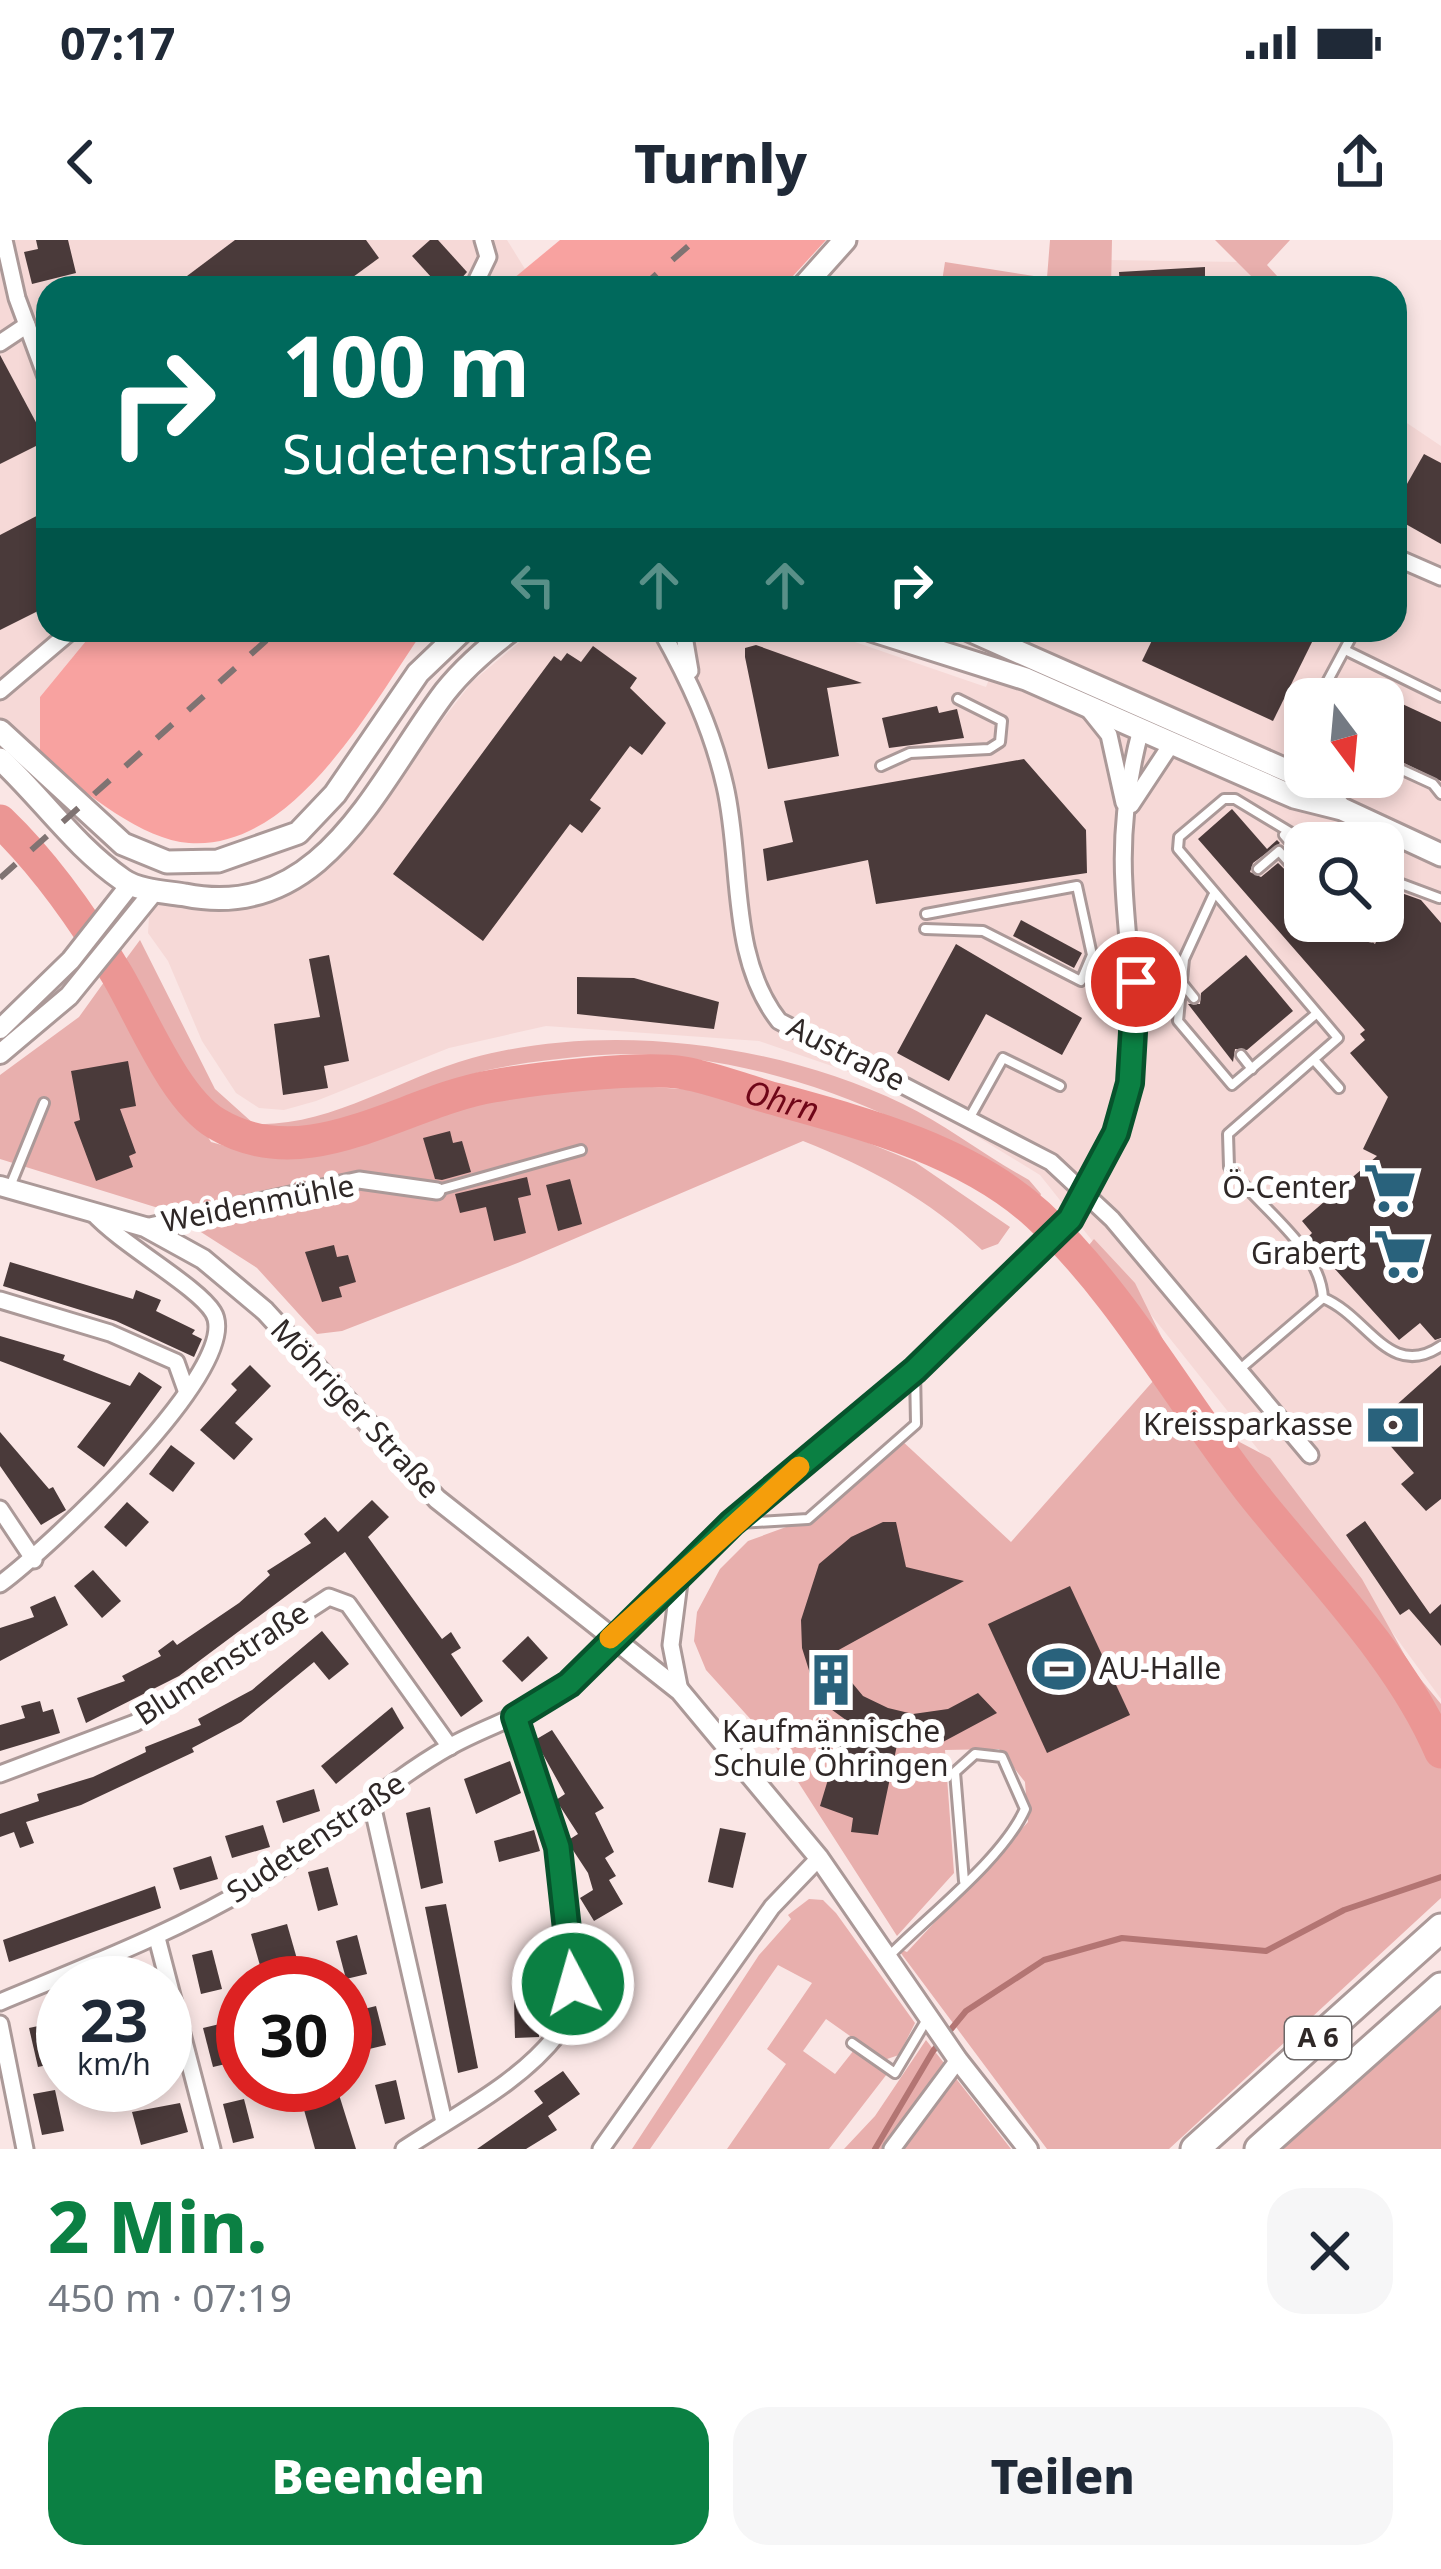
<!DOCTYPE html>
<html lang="de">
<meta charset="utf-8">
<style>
:root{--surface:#fff;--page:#f6f6f7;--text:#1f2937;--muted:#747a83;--accent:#0b8043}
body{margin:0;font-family:"Noto Sans",sans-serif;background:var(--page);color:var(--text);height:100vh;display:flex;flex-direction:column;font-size:45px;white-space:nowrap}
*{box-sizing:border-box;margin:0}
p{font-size:39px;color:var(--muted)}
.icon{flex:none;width:66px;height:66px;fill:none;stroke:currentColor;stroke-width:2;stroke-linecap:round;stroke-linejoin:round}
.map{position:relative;height:1909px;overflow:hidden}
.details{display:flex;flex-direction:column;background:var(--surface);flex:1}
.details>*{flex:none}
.banner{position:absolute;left:36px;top:36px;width:1371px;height:366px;border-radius:36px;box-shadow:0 6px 18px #0003;background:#00695c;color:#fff;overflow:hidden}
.needle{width:78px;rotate:164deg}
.fabs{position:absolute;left:1284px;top:438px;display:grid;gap:24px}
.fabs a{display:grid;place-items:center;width:120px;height:120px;border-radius:24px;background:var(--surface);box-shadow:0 6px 18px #0003;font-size:60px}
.speed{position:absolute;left:36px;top:1716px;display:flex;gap:24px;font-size:60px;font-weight:700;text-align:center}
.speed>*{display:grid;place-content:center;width:156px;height:156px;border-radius:50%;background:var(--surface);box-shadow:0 6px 18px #0003;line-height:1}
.speed small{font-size:30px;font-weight:400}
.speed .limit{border:18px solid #d22;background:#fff;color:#111}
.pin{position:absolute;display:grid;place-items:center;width:102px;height:102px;color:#fff;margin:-51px;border:6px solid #fff;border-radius:50%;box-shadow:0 3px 12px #0007}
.me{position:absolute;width:132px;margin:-66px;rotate:354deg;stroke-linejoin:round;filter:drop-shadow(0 0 9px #0008)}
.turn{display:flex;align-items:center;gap:42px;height:252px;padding:0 48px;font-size:54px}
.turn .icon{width:156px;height:156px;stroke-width:2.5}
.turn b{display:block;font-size:84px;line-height:102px}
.lanes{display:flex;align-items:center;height:114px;padding:0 48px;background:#0003;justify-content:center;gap:60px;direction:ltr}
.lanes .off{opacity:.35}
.round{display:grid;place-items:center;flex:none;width:126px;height:126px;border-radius:36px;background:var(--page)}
.headline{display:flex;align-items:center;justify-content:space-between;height:204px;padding:0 48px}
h1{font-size:72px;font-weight:800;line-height:90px;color:var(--accent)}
.button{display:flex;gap:24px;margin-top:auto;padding:24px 48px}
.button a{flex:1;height:138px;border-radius:36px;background:var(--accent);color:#fff;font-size:48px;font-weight:800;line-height:138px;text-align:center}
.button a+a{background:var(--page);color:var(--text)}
.status{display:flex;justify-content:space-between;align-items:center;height:84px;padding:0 60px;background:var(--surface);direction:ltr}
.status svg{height:33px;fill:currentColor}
header{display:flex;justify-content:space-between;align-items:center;height:156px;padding:0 48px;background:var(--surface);font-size:54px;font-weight:800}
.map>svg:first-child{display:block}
.built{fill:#f6d9d7;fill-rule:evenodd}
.green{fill:#e8afad}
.forest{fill:#f8a2a0}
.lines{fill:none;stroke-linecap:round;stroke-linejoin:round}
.stream{stroke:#b37573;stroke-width:6}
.river{stroke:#eb9694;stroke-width:33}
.building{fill:#4a3a3a}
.service-casing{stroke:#ab9998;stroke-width:14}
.minor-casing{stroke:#ab9998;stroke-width:21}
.tertiary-casing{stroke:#ab9998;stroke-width:24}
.secondary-casing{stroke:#ab9998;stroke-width:27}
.motorway-casing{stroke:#ab9998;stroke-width:33}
.service{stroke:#fff;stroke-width:8}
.minor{stroke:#fff;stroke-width:15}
.tertiary{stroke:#fff;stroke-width:18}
.secondary{stroke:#fff;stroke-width:21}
.motorway{stroke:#fff;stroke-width:27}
.rail{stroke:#7f7372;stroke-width:6;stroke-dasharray:21 21;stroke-linecap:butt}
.route-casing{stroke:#07532c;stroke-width:30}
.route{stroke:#0b8043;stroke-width:21}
.slow{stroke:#f59e0b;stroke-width:21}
.labels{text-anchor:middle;stroke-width:12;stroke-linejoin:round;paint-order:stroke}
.shield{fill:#fff;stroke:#6d6868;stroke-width:3}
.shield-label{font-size:27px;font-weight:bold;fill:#2f2827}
.street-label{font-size:30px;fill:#2f2827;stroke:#fff}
.poi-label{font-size:30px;fill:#2f2827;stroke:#fff;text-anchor:end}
.water-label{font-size:33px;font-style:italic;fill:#6f0618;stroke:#fff}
</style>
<div class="status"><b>07:17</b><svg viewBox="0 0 49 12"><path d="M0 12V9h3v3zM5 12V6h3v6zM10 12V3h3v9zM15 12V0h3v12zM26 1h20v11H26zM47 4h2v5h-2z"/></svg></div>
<header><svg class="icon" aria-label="back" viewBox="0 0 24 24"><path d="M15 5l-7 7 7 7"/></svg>Turnly<svg class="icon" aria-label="share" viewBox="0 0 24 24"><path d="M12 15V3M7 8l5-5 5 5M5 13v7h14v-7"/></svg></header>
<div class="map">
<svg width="1441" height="1909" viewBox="0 0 1441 1909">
<rect width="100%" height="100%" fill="#fae6e5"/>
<g class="built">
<polygon points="0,0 507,0 525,29 502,48 48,48 48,390 95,390 40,457 40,516 0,488"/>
<polygon points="1109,20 1238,22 1263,48 1108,48"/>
<path d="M1395,175L1441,206V1459L1268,1222L1040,935L963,888L893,847L759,801L546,786L449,808L316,861L284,870L259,868L236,853L202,801L168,721L148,693L150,661L238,666L287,652L324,632L472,442L522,400L555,390H820L986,447L1008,390H1395ZM1305,459H1383V537H1305ZM1305,603H1383V681H1305Z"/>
</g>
<g class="green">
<polygon points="1050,0 1112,0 1111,48 941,48 945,22 1047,38"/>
<polygon points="1215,0 1290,0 1267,25 1288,48 1263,48"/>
<path d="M140,700L215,849L254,884C331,887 399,838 472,818C608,781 776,803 903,864C946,885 987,917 1029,940L1041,954L1035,969C925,872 734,802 587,816C554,819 520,823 488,830C421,845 278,930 218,881C197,864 139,756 120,727Z"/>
<path d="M107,738L211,902L265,917L329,906L515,849L637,846L711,851L832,888L915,922L1010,987L998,1004L982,1010C929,959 870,928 803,901L520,1022L342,1091L317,1094L257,1028L168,971L0,919V835L79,777Z"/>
<polygon points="1094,999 1135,1043 1170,1114 1230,1197 1270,1218 1362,1339 1413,1430 1441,1464 1441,1658 1169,1909 1047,1909 897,1708 907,1712 1028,1582 1025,1542 999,1509 945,1510 954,1633 897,1696 775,1506 706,1430 694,1401 697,1372 720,1329 748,1301 808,1279 900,1199 1011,1302 1162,1131 1079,1017"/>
<polygon points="809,1659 823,1660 836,1673 915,1783 899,1815 884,1820 826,1779 803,1811 835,1834 854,1810 887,1834 829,1909 727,1909 786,1824 767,1809 812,1743 778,1725 650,1909 632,1909 759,1715 791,1679 788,1675"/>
<polygon points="1441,1755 1441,1909 1265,1909"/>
<polygon points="926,1800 1011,1909 844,1909 875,1876"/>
</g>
<g class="forest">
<polygon points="560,0 826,0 782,48 502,48"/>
<path d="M95,390H424C372,464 295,611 189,603C140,600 77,546 40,516V457Z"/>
</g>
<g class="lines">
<polyline class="stream" points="875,1909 933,1811 966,1771 1044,1720 1122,1698 1266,1711 1344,1670 1441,1637"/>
<path class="river" id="s1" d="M0,581C45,624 84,680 116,733C142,776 174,859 217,884C308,938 403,861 493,846C540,838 639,826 684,833C712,838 740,849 768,857C859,882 966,909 1038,975C1122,1053 1179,1159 1249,1249C1314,1332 1399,1414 1441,1512"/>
</g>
<g class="building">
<polygon points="36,0 68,0 76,33 32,44 24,12 38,9"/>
<polygon points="235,0 366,0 379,18 338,48 171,48"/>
<polygon points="430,0 438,0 467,32 453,48 441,48 412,16"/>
<polygon points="1205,27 1205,48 1120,48 1119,32"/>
<polygon points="0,115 46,201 0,224"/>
<polygon points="1424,214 1441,223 1441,304 1395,278 1395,265"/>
<polygon points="48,270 48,366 0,390 0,295"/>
<polygon points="1157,390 1318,390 1273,481 1142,421"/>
<polygon points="756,405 862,443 827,448 839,516 768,529 745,417 745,408"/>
<polygon points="593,406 637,438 630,448 666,483 642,515 630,506 590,560 601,568 582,593 570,584 483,701 393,634 554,416 561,421 567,413 581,422"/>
<polygon points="1398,462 1441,482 1441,541 1383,513 1383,495"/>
<polygon points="937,466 939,473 957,469 964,498 889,508 882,478"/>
<polygon points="1024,519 1086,590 1087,633 876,664 868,620 767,641 763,609 793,602 784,561"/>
<polygon points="1232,569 1267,609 1277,600 1280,603 1253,623 1250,632 1261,637 1278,623 1305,649 1305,681 1332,681 1343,696 1355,689 1375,704 1380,693 1370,681 1383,681 1383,658 1393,650 1421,660 1441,683 1441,1098 1435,1100 1420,1083 1399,1100 1307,998 1312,993 1302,981 1377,916 1363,909 1388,857 1350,813 1365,800 1360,794 1365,790 1198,599"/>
<polygon points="1021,680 1082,713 1074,728 1013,696"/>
<polygon points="956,704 1082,778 1062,815 986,774 949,841 897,813"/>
<polygon points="329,715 349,821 324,826 328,848 283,855 274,784 320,777 309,719"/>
<polygon points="1246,715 1293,771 1247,810 1235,809 1233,822 1188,764 1200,764 1201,753"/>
<polygon points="577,737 634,738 719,762 714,789 577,774"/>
<polygon points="128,821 136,866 120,869 136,913 129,916 133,927 96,941 74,882 80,880 71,831"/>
<polygon points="450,891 453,903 462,901 471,932 442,940 435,939 423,898"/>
<polygon points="527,937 531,955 518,958 526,993 494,1001 486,967 460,973 455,954"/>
<polygon points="570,939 582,984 558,991 546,945"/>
<polygon points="334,1005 337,1017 348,1015 356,1042 339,1047 342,1057 322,1062 305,1012"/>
<polygon points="10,1022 133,1059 136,1050 161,1060 156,1071 195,1090 192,1094 202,1099 194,1117 116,1081 3,1046"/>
<polygon points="0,1096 65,1115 63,1120 130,1146 139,1132 162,1147 104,1227 77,1207 111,1163 0,1121"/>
<polygon points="250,1125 271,1146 235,1183 253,1199 234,1220 200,1190 237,1150 231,1144"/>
<polygon points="1441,1125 1441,1259 1426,1271 1401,1244 1414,1233 1373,1186"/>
<polygon points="0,1192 49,1249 53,1247 66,1270 41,1285 0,1226"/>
<polygon points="171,1205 195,1223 173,1252 149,1234"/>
<polygon points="372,1260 389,1277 368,1297 442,1399 451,1392 461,1408 451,1414 483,1461 461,1477 345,1312 179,1436 86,1483 77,1458 125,1441 122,1436 161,1416 158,1411 173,1400 177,1405 239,1363 270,1335 267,1331 311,1303 304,1294 325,1277 338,1292"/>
<polygon points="127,1262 149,1282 126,1307 104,1287"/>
<polygon points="1365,1281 1430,1374 1441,1364 1441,1406 1409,1369 1400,1375 1346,1295"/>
<polygon points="883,1282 896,1282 906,1327 964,1341 835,1412 844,1433 863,1456 888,1468 913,1474 948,1469 978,1453 997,1473 941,1503 897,1505 878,1595 851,1592 853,1578 820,1566 846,1480 828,1467 813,1443 802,1408 801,1380 819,1324 851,1297"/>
<polygon points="93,1330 121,1361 102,1378 74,1346"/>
<polygon points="1070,1346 1130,1475 1047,1513 988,1384"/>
<polygon points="55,1356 68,1385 0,1421 0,1388 34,1377 30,1367"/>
<polygon points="322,1391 349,1424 329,1440 314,1422 241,1482 192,1508 194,1512 81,1565 26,1582 34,1603 20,1608 14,1592 0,1597 0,1574 39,1561 37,1554 93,1537 146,1512 145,1507 201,1485 198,1479 252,1450"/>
<polygon points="528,1396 548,1418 522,1442 502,1421"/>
<polygon points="40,1461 43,1472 53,1469 60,1493 0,1511 0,1485 25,1478 21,1466"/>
<polygon points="392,1467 404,1488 336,1544 321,1526"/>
<polygon points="552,1490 604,1568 595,1573 614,1612 605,1618 616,1636 609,1640 623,1664 594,1681 580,1658 593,1650 588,1633 567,1601 578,1594 556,1560 565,1554 535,1500"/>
<polygon points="510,1521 521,1553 476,1574 464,1539"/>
<polygon points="314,1549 320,1571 283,1583 276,1561"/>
<polygon points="430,1567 443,1643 421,1649 406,1573"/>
<polygon points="263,1585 270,1607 232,1618 225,1596"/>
<polygon points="720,1588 746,1593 733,1648 708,1642"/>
<polygon points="534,1590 540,1611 499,1622 494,1601"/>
<polygon points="211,1616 218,1639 180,1650 173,1628"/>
<polygon points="328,1627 338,1665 318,1671 308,1632"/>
<polygon points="155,1646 161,1668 9,1722 3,1700"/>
<polygon points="446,1664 478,1828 458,1833 425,1667"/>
<polygon points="287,1684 297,1719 261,1729 251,1694"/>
<polygon points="357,1695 367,1734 346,1739 336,1701"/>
<polygon points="212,1710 222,1749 201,1754 192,1715"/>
<polygon points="514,1760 539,1760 539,1797 515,1798"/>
<polygon points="376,1766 386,1805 365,1810 356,1771"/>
<polygon points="52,1783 61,1822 38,1827 29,1788"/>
<polygon points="224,1783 234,1822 213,1827 203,1788"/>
<polygon points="563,1831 580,1854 548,1876 557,1890 526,1909 477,1909 543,1863 534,1851"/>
<polygon points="396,1840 405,1879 385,1884 375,1845"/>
<polygon points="297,1845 336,1845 356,1909 315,1909"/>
<polygon points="55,1850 64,1891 42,1895 33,1854"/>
<polygon points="244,1859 254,1898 233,1903 223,1864"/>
<polygon points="180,1863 188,1892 141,1905 132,1872"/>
</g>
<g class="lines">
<g class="service-casing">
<g id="service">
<polyline points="1345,410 1441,457"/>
<polyline points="1318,459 1355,390"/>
<polyline points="1383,521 1433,544 1441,554"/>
<polyline points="881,526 910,513 989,509 1000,502 1002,481 958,459"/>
<polyline points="1284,595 1305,619"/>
<polyline points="1258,629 1279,611 1305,641"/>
<polyline points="1383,637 1439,658"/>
<polyline points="1213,656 1184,719 1178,781 1232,845 1316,774"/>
<polyline points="1340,681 1347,689"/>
<polyline points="1359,681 1372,696"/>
<polyline points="925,689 983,691 1081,741 1092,715 1077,646 926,674"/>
<polyline points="1182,743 1194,758"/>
<polyline points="1241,815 1252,829"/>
<polyline points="1314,820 1339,848"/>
<polyline points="970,877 1003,818 1060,846"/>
<polyline points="9,949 44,863"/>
<polyline points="438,950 581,910"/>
<path d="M1323,1058C1368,1076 1389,1141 1441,1106"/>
<path d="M1240,1129L1323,1058C1320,1006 1258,967 1229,927L1228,894L1338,798L1178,609L1179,597L1224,559H1235L1308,603"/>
<polyline points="739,1283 808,1279 916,1184 915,1130"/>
<path d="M888,1717C928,1676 1002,1620 1025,1569L1002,1517L975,1514L955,1532L964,1641"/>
<polyline points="852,1803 895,1833 926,1781"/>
</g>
</g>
<g class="minor-casing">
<g id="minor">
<polyline points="4,0 17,58 48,142"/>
<polyline points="473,48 488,17 483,0"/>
<polyline points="0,103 27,85"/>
<polyline points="1395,317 1441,337"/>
<path d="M661,390C689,440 712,489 725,546C743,623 728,716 779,781L1051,922L1112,979L1310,1215"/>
<polyline points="683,390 690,431"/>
<polyline points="0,451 72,390"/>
<polyline points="1089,470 1109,495 1124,563"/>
<polyline points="1131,565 1172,503"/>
<polyline points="145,987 359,940 437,951"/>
<polyline points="0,1060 110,1093 176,1122 186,1150"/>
<polyline points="0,1269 34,1320"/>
<path d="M0,1344C44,1312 247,1125 213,1072C197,1046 122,1005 93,973"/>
<polyline points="680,1451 671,1405 680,1335"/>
<polyline points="0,1534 135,1483 329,1357 348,1364 450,1507"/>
<polyline points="371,1560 444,1882"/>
<polyline points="157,1698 212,1909"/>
<path d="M0,1762C89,1725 178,1691 260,1641C326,1601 382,1545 449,1507C489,1484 537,1473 571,1441C651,1367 725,1289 808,1219C905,1138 1073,1010 1116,892C1147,806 1128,732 1124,645C1121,594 1128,538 1141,489"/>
<polyline points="0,1784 25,1909"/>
<path d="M404,1909C455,1875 522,1842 559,1792C602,1734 536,1541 515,1477"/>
<polyline points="601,1909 772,1667 819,1618"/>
<polyline points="892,1909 958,1820"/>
</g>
</g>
<g class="tertiary-casing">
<g id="tertiary">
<polyline points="0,789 71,720 130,645"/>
<polyline points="0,814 69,756 155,650"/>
<polyline points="0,946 145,987 203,1019 265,1071 437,1259 680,1451 819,1618 958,1820 1028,1909"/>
</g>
</g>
<g class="secondary-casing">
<g id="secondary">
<polyline points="802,48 845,0"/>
<polyline points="871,390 1026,439 1294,557 1342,569 1441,615"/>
<polyline points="969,390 1304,538 1337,564"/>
<polyline points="0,491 123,604 167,622 218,621 298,593 335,554 418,433 463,390"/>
<path d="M0,519C42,558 75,607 123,640C139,651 166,652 185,655C323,683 377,542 445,452C464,428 486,409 511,390"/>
</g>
</g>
<g class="motorway-casing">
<g id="motorway">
<polyline points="1195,1909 1441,1688"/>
<polyline points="1259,1909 1441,1747"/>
</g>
</g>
<use href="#service" class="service"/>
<use href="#minor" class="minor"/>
<use href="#tertiary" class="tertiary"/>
<use href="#secondary" class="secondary"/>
<use href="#motorway" class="motorway"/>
<g class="rail">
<polyline points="641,48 695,0"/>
<polyline points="0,638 278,390"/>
</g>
</g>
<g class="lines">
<g class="route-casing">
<polyline id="route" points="573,1744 558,1607 515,1477 569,1444 732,1283 915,1130 1070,979 1116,893 1130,843 1136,742"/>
</g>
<use href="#route" class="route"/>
<polyline class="slow" points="610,1398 799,1227"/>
</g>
<defs>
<g id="supermarket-bare" transform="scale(4.14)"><path d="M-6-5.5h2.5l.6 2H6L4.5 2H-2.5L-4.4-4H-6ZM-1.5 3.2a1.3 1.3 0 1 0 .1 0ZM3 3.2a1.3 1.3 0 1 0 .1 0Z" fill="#29627c" stroke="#fff" stroke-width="2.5" paint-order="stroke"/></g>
<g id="bank-bare" transform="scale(4.14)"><path d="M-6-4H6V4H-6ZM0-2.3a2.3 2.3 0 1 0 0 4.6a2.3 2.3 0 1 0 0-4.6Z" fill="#29627c" stroke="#fff" stroke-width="2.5" paint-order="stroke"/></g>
<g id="stadium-bare" transform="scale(4.14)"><path d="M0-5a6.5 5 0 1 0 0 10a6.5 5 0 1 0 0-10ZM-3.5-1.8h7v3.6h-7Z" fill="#29627c" stroke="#fff" stroke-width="2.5" paint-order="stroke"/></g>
<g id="building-bare" transform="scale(4.14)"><path d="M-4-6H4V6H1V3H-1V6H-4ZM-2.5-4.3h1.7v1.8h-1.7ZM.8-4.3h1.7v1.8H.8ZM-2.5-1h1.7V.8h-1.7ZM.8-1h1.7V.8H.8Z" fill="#29627c" stroke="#fff" stroke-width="2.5" paint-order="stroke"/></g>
</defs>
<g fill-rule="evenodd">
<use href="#supermarket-bare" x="1390" y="948"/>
<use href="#supermarket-bare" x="1400" y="1014"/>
<use href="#bank-bare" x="1393" y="1185"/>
<use href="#stadium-bare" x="1059" y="1429"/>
<use href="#building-bare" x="831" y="1440"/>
</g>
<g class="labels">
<rect class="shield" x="1285" y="1777" width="66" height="42" rx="9"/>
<g class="shield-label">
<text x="1318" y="1807">A 6</text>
</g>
<g class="street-label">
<text transform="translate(846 814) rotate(27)" y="10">Austraße</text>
<text transform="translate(258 964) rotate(-11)" y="10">Weidenmühle</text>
<text transform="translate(355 1169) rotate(47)" y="10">Möhriger Straße</text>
<text transform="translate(222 1424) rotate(-33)" y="10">Blumenstraße</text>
<text transform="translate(316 1598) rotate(-34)" y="10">Sudetenstraße</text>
</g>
<g class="poi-label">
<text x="1350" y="958">Ö-Center</text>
<text x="1360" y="1024">Grabert</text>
<text x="1353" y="1195">Kreissparkasse</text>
<text x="1099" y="1439" text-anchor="start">AU-Halle</text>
<text x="831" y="1502" text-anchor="middle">Kaufmännische<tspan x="831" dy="34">Schule Öhringen</tspan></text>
</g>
<g class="water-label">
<text dy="12" stroke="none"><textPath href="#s1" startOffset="957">Ohrn</textPath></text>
</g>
</g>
</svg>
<div class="fabs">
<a><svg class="needle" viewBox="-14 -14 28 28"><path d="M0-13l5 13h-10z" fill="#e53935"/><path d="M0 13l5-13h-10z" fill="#747a83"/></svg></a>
<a><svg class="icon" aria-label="search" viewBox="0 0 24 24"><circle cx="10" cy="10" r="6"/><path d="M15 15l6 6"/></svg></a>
</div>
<div class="speed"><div>23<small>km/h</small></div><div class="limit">30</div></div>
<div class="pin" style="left:1136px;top:742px;background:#d93025"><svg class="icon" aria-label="arrive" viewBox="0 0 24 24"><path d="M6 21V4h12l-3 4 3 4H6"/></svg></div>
<svg class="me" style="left:573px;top:1744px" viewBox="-20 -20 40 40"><circle r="17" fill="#0b8043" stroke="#fff" stroke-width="3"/><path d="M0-11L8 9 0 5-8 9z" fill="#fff"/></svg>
<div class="banner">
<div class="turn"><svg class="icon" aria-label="right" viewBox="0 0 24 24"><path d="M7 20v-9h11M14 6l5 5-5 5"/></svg><div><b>100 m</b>Sudetenstraße</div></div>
<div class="lanes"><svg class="icon off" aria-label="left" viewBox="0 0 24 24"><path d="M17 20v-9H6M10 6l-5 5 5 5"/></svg><svg class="icon off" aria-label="ahead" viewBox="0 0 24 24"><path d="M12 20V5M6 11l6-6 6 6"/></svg><svg class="icon off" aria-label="ahead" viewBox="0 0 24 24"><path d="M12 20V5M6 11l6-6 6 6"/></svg><svg class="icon" aria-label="right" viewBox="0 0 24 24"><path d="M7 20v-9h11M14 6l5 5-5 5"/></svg></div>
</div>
</div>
<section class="details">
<div class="headline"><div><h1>2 Min.</h1><p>450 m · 07:19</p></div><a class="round"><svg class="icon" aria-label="close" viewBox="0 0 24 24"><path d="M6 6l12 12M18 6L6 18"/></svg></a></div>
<div class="button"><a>Beenden</a><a>Teilen</a></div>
</section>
